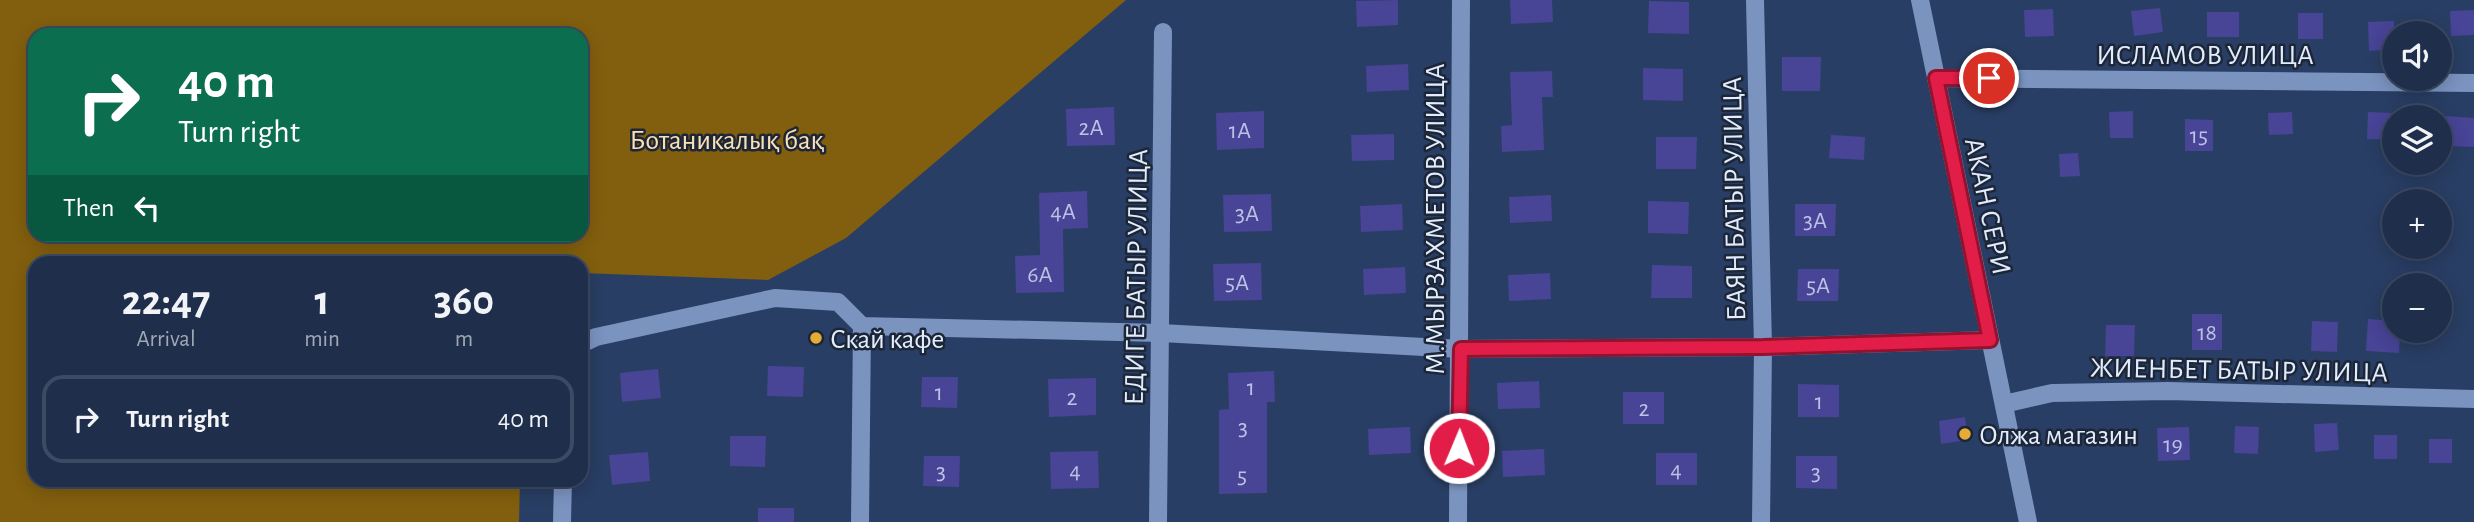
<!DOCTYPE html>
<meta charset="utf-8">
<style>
:root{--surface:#1f2e4b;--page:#2c3a55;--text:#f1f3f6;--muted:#a1a8b5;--line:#3c4a63}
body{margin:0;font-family:"Alegreya Sans",sans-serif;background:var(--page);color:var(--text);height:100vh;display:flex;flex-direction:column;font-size:26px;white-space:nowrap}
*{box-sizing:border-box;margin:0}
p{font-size:23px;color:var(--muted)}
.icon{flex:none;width:38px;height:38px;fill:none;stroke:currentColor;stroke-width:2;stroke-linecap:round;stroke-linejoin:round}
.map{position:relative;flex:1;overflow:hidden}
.details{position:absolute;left:28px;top:256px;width:560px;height:231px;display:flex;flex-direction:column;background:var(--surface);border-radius:21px;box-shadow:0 4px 18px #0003,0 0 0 2px var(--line)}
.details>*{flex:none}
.banner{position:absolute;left:28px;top:28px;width:560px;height:214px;border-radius:21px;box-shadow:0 4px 18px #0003,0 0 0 2px var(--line);background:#0b6e4f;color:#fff;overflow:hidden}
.tools{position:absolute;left:2382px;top:21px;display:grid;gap:14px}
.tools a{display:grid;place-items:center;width:70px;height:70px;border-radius:50%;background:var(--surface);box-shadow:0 4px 18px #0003,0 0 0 2px var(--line);font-size:35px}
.pin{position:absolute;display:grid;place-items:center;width:60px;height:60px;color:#fff;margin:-30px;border:4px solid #fff;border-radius:50%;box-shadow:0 2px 7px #0007}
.me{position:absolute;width:77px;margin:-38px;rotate:1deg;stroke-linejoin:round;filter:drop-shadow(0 0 5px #0008)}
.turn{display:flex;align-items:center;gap:24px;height:147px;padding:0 35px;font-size:32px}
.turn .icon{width:91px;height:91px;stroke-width:2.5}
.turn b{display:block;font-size:49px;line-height:60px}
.then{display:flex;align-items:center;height:66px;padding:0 35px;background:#0003;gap:14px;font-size:26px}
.eta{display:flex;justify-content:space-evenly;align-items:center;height:119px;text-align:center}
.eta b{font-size:42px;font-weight:600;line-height:49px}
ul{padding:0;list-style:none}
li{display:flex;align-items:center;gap:21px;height:88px;margin:0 14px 10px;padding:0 21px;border:4px solid var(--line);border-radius:21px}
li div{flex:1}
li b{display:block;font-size:26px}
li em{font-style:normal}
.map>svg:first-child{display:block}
.green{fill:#825f0e;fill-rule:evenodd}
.building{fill:#484496}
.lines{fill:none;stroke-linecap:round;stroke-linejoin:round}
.minor{stroke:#7a93bf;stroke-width:18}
.route-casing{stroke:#92132f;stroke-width:18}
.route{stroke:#e11d48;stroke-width:12}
.poi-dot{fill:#e6ad36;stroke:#1c2637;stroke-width:2.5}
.labels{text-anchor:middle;stroke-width:5;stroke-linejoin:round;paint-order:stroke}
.number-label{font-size:24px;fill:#bbc2e5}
.street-label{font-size:28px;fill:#e1ecff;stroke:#1c2637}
.park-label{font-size:28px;fill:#fae0b4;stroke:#1c2637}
.poi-label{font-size:28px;fill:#e1ecff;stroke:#1c2637;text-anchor:start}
</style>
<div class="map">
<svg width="2474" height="522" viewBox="0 0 2474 522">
<rect width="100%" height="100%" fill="#293e64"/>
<path class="green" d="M0,0H1126L846,238L768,280L581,273V262H35V480H520L519,522H0ZM35,35H581V234H35Z"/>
<g class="building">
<polygon points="1398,0 1398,25 1357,27 1356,1"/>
<polygon points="1510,0 1552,0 1553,22 1511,24"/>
<polygon points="1649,1 1689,2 1689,34 1648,33"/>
<polygon points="2160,8 2163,32 2134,36 2131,11"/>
<polygon points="2053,9 2054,36 2025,37 2024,10"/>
<polygon points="2474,10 2474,35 2451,36 2450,11"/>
<rect x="2207" y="12" width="32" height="25"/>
<rect x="2298" y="13" width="25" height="26"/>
<polygon points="2394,21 2394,49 2369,51 2368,22"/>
<polygon points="1782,57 1821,57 1820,91 1782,91"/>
<polygon points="1408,64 1409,90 1367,92 1366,66"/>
<polygon points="1643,68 1683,69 1683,101 1643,100"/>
<polygon points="1552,71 1553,97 1542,97 1544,150 1502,152 1501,126 1512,125 1510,72"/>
<polygon points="1114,107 1115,145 1067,146 1066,109"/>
<polygon points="1264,111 1264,148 1217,150 1216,113"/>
<polygon points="2133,111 2133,138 2110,138 2109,112"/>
<polygon points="2292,112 2293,134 2269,135 2268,113"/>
<polygon points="2368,112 2394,113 2394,140 2367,139"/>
<polygon points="2446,116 2474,118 2474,147 2445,146"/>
<polygon points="2185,119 2213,120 2213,151 2185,151"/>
<polygon points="1394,134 1394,160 1352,161 1351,135"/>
<polygon points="1831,135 1865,137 1864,160 1829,158"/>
<polygon points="1656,137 1697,137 1696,169 1656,169"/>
<polygon points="2078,153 2080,176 2060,177 2059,154"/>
<polygon points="1087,191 1088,228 1063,229 1064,292 1016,293 1015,256 1040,255 1039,193"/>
<polygon points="1271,194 1272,231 1224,232 1223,195"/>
<polygon points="1551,195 1552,221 1510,223 1509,197"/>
<polygon points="1648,201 1689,202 1688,234 1648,233"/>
<polygon points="1402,204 1403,230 1361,232 1360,206"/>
<polygon points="1795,204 1836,204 1835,236 1795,236"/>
<polygon points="1261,263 1262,300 1214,301 1213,264"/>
<polygon points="1652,265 1692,266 1692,298 1651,298"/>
<polygon points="1405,267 1406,293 1364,295 1363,269"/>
<polygon points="1798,269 1839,269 1838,301 1797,301"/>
<polygon points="1550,273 1551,299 1509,301 1508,275"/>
<rect x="2192" y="314" width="30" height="36"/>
<polygon points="2368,319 2394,321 2394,331 2400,331 2399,353 2366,351"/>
<polygon points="2312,321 2338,322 2337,352 2311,351"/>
<polygon points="2106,325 2135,325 2134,356 2105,356"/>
<polygon points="768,366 804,367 803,397 767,396"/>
<polygon points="658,369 661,398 622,402 620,373"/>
<polygon points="1274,371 1275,402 1267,402 1267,493 1219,494 1219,410 1229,409 1228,373"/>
<polygon points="922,377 958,377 957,408 921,407"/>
<polygon points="1096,378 1096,415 1049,417 1048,379"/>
<polygon points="1539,381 1540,408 1498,409 1497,383"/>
<polygon points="1798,384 1839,385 1839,417 1798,417"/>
<rect x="1623" y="392" width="41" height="32"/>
<polygon points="1965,417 1968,440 1941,444 1939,421"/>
<polygon points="2337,423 2339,450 2315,452 2314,424"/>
<polygon points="2235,426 2259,427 2258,454 2234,453"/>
<polygon points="1410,427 1411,453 1369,455 1368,429"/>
<polygon points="2189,427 2190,460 2158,461 2157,428"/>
<rect x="2374" y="435" width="23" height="24"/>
<polygon points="730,436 766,436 765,467 730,466"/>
<rect x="2429" y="439" width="23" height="24"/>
<polygon points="1544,449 1545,475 1503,477 1502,451"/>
<polygon points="1098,451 1099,488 1051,489 1050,452"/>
<polygon points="648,452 650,481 612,485 609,455"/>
<rect x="1656" y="453" width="41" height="32"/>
<polygon points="924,456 960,456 959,487 923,486"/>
<polygon points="1796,456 1837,456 1837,489 1796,488"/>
<rect x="758" y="508" width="36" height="14"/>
</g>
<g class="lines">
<g class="minor">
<polyline points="1755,0 1763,347 1761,522"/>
<polyline points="1920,0 2028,522"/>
<polyline points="1936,78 2474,83"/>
<polyline points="581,344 596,337 775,298 838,302 862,326 1161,333 1461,349 1763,347 1990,340"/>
<polyline points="2004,404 2052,393 2168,391 2474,399"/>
<polyline points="562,522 563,480"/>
<polyline points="860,522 862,326"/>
<polyline points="1158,522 1163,32"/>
<polyline points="1458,522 1461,0"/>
</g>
</g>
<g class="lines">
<g class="route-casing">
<polyline id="route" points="1459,448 1461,349 1763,347 1990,340 1936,78 1989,78"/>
</g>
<use href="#route" class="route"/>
</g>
<g class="poi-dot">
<circle cx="816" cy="338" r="7"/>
<circle cx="1965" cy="434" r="7"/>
</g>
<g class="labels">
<g class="number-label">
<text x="1091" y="135">2А</text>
<text x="1240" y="138">1А</text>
<text x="2199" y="143">15</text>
<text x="1063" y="219">4А</text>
<text x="1247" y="221">3А</text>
<text x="1815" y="228">3А</text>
<text x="1040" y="282">6А</text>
<text x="1237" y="290">5А</text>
<text x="1818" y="293">5А</text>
<text x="2207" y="340">18</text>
<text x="1251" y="395">1</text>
<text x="939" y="400">1</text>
<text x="1072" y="405">2</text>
<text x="1819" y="409">1</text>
<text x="1644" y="416">2</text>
<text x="1243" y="435">3</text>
<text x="2173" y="452">19</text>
<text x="1676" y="477">4</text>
<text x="1075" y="478">4</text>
<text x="941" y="479">3</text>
<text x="1816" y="480">3</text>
<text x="1242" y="483">5</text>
</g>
<g class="street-label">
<text x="2205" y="64">ИСЛАМОВ УЛИЦА</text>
<text transform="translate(1733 199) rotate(-91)" y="10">БАЯН БАТЫР УЛИЦА</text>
<text transform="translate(1989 206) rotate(78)" y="10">АКАН СЕРИ</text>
<text transform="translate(1434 219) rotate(-90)" y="10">М.МЫРЗАХМЕТОВ УЛИЦА</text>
<text transform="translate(1135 277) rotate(-89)" y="10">ЕДИГЕ БАТЫР УЛИЦА</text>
<text transform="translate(2239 369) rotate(1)" y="10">ЖИЕНБЕТ БАТЫР УЛИЦА</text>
</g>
<g class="park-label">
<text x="727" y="149">Ботаникалық бақ</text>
</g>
<g class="poi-label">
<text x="830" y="348">Скай кафе</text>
<text x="1979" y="444">Олжа магазин</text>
</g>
</g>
</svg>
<div class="tools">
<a><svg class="icon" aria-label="sound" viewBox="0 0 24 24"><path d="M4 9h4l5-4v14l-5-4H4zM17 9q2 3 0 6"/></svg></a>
<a><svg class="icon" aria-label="layers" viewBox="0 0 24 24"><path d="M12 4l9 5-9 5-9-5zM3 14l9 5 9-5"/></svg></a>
<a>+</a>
<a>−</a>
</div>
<div class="pin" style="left:1989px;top:78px;background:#d93025"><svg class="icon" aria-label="arrive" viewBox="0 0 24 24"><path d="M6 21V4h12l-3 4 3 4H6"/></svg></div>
<svg class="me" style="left:1459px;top:448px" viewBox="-20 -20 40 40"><circle r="17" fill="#e11d48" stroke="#fff" stroke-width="3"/><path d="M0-11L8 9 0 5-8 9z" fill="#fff"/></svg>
<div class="banner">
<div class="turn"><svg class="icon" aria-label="right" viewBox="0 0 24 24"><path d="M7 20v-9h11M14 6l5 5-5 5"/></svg><div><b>40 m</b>Turn right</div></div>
<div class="then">Then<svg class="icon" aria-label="left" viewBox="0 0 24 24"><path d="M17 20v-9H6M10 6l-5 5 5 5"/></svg></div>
</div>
<section class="details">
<div class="eta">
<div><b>22:47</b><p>Arrival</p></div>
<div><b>1</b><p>min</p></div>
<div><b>360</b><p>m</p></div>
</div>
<ul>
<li><svg class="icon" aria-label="right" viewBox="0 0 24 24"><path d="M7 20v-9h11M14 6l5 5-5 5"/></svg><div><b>Turn right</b></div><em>40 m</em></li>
</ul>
</section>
</div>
